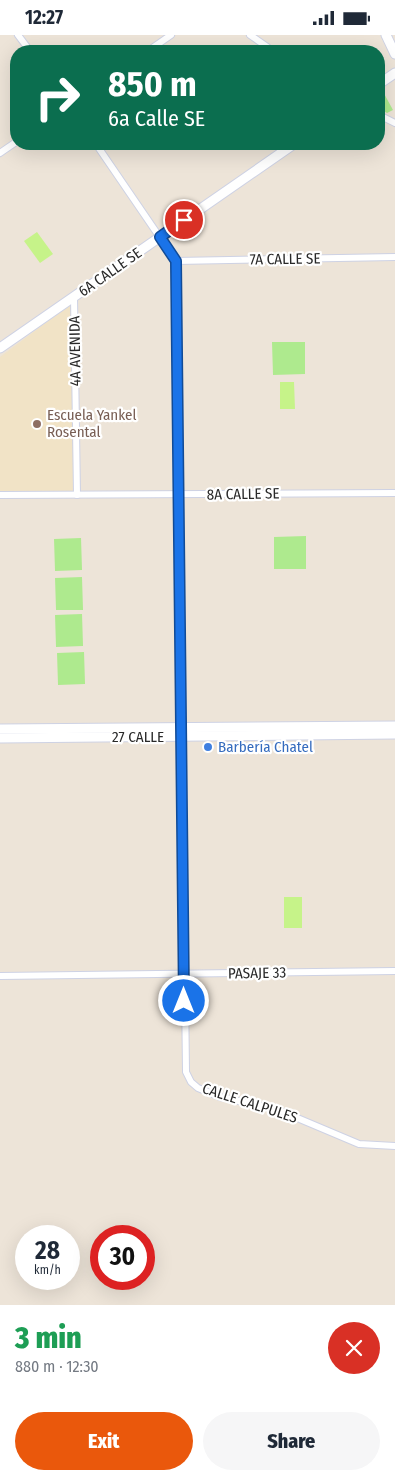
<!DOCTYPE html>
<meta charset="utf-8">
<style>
:root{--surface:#fff;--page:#f6f6f7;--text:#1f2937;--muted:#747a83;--accent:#ea580c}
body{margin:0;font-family:"Fira Sans Condensed",sans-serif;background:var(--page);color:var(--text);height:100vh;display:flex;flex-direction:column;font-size:19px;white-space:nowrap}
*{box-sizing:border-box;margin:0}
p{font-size:16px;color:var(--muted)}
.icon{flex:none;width:28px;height:28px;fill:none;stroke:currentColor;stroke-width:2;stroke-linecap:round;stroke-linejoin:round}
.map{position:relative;height:1270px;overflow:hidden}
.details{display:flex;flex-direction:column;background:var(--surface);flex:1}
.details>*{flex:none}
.banner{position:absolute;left:10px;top:10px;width:375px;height:105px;border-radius:20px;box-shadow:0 5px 20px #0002;background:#0b6e4f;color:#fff;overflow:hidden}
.speed{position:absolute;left:15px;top:1190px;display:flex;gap:10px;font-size:25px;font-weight:700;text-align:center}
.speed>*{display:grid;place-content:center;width:65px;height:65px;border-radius:50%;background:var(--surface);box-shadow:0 5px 20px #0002;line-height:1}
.speed small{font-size:12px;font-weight:400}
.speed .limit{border:8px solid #d22;background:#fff;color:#111}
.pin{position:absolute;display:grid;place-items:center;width:42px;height:42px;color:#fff;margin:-21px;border:2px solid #fff;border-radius:50%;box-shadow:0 1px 5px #0007}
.me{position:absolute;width:55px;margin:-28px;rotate:0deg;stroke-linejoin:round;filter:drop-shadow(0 0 4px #0008)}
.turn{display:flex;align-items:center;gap:18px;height:105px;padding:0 15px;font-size:22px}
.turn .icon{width:65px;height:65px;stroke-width:2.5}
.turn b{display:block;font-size:35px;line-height:42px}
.round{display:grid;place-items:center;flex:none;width:52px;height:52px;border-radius:26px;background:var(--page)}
.summary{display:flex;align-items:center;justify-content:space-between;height:85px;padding:0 15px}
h1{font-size:30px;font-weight:800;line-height:38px;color:#1e9e55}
.action{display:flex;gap:10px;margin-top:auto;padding:10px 15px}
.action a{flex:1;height:58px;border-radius:30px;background:var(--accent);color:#fff;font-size:20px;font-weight:800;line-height:58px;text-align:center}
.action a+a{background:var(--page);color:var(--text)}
.status{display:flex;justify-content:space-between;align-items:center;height:35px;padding:0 25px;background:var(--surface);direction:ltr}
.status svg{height:14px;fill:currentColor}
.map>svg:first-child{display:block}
.education{fill:#f1e3c6}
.green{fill:#aeea8e}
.pitch{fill:#c6f389}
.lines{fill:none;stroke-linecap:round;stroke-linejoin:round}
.street-casing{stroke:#ced2e4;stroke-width:8}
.secondary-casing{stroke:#ced2e4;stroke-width:11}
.street{stroke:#fff;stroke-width:6}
.secondary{stroke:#fff;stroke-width:9}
.route-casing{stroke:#114b97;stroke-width:12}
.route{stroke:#1a73e8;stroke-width:9}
.education-dot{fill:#8d6e63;stroke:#fff;stroke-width:2}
.shop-dot{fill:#3f7fe0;stroke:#fff;stroke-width:2}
.labels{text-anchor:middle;stroke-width:4.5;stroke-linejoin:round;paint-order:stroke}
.street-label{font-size:15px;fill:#292929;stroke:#fff}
.education-label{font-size:15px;fill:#785e54;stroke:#fff;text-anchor:start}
.shop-label{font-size:15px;fill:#366cbe;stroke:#fff;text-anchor:start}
</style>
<div class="status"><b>12:27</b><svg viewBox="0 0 49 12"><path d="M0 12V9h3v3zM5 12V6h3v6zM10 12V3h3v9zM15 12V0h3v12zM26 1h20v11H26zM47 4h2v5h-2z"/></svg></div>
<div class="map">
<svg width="395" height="1270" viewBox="0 0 395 1270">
<rect width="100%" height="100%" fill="#ede4d8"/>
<polygon class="education" points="71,269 74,456 0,456 0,322"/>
<g class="green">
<polygon points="381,53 393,75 387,78 379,73"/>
<polygon points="272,307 305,307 305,339 273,340"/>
<polygon points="306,501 306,534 274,534 274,502"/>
<polygon points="81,503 82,535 55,536 54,504"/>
<polygon points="82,542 83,575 56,575 55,543"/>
<polygon points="82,579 83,611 56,612 55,580"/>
<polygon points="84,617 85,649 58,650 57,618"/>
</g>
<g class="pitch">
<polygon points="37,197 53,219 40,228 24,206"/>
<polygon points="280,347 294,347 295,374 280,374"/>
<rect x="284" y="862" width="18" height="31"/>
</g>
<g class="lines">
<g class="street-casing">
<g id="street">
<polyline points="18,0 30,16"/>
<polyline points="250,0 273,16"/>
<polyline points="148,16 171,0"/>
<polyline points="379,80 395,88"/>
<polyline points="96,109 176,226 186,1037 191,1047 198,1053 220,1062 276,1074 359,1109 395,1111"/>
<polyline points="0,118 16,107"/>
<polyline points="176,226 395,222"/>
<polyline points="74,262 77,460"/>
<polyline points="0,460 395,458"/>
<polyline points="0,941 395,936"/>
</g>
</g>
<g class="secondary-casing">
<g id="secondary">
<polyline points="386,0 395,19"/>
<polyline points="379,49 395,38"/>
<polyline points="0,313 294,109"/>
<polyline points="0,694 395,691"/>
<polyline points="0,703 395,699"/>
</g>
</g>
<use href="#street" class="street"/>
<use href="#secondary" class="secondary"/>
</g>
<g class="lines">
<g class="route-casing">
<polyline id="route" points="184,185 160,202 176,226 184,966"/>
</g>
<use href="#route" class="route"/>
</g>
<circle class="education-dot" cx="37" cy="389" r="5"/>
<circle class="shop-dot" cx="208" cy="712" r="5"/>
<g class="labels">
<g class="street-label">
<text transform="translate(285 224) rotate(-1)" y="5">7A CALLE SE</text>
<text transform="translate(110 237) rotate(-35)" y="5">6A CALLE SE</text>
<text transform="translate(75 316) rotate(-91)" y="5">4A AVENIDA</text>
<text transform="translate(243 459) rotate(-1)" y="5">8A CALLE SE</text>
<text x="138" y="707">27 CALLE</text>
<text transform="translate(257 938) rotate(-1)" y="5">PASAJE 33</text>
<text transform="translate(250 1068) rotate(18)" y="5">CALLE CALPULES</text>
</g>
<g class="education-label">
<text x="47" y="385">Escuela Yankel<tspan x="47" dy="17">Rosental</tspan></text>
</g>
<g class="shop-label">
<text x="218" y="717">Barbería Chatel</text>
</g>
</g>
</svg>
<div class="speed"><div>28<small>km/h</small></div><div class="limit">30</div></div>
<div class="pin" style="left:184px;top:185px;background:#d93025"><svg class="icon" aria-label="arrive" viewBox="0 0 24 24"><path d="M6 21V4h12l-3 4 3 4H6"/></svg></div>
<svg class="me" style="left:184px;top:966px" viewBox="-20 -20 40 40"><circle r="17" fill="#1a73e8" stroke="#fff" stroke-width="3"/><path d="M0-11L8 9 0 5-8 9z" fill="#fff"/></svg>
<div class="banner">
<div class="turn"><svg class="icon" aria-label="right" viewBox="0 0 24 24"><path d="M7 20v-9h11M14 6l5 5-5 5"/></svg><div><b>850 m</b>6a Calle SE</div></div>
</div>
</div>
<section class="details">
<div class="summary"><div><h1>3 min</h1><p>880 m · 12:30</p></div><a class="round" style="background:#d93025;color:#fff"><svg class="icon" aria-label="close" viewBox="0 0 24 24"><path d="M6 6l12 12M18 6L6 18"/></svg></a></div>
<div class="action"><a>Exit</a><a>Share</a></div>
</section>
